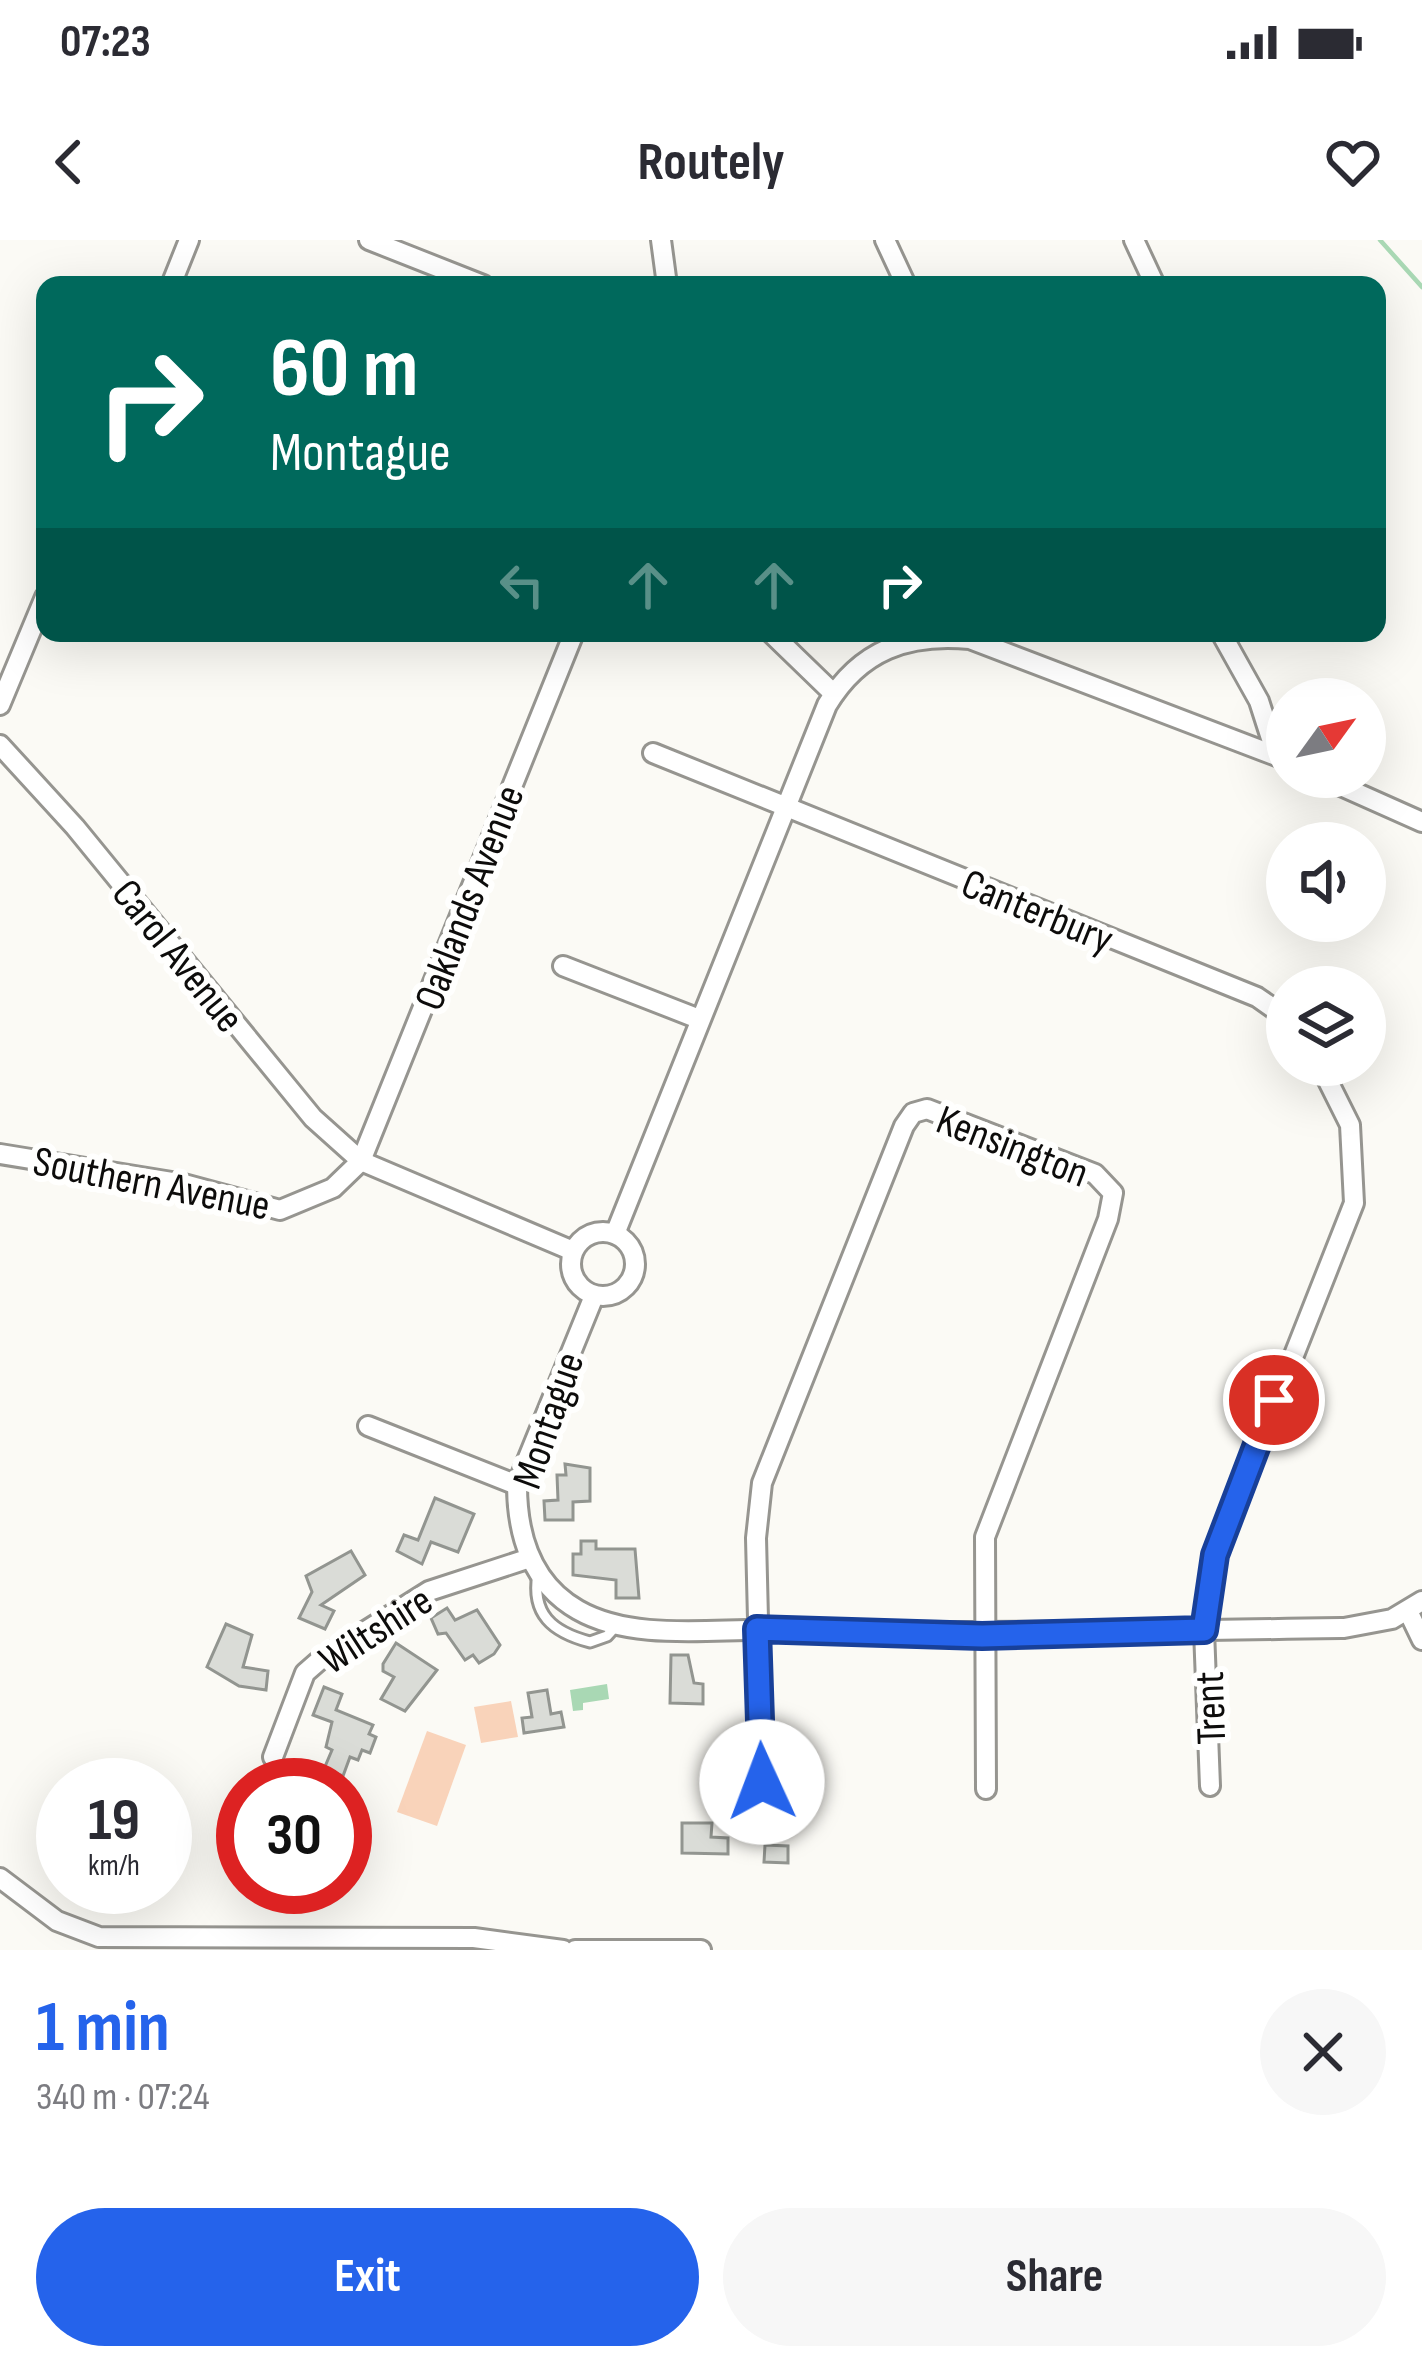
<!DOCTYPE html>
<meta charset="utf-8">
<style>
:root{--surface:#fff;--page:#f7f7f7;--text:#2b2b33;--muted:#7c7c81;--accent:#2563eb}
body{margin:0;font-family:"Sofia Sans Condensed",sans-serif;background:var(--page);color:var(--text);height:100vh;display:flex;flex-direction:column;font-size:45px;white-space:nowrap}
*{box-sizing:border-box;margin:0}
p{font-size:39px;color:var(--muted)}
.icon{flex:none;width:66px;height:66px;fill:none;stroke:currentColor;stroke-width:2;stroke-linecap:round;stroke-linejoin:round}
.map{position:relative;height:1710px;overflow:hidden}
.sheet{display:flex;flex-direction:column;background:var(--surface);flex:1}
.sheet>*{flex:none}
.hud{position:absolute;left:36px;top:36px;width:1350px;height:366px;border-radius:24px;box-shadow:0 12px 48px #0002;background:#00695c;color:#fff;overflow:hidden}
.needle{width:78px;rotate:57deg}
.fabs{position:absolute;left:1266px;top:438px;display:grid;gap:24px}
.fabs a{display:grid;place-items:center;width:120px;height:120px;border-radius:50%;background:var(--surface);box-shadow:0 12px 48px #0002;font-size:60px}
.speed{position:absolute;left:36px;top:1518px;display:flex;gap:24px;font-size:60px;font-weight:700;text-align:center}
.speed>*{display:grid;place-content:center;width:156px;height:156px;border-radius:50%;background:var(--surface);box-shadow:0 12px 48px #0002;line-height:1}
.speed small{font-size:30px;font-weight:400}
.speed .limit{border:18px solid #d22;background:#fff;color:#111}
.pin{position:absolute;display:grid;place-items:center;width:102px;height:102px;color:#fff;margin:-51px;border:6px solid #fff;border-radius:50%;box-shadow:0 3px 12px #0007}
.me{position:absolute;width:132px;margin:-66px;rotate:358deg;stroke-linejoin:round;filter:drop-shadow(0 0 9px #0008)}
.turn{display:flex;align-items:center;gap:42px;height:252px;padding:0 36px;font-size:54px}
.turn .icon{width:156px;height:156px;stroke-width:2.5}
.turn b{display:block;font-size:84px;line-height:102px}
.lanes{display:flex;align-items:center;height:114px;padding:0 36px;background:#0003;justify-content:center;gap:60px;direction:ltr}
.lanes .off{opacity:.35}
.round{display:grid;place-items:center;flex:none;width:126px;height:126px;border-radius:63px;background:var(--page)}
.headline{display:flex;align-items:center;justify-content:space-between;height:204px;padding:0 36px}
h1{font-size:72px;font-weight:700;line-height:90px;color:var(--accent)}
.button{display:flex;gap:24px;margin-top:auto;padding:24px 36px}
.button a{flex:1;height:138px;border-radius:72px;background:var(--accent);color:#fff;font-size:48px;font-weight:700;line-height:138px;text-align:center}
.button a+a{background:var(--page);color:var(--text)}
.status{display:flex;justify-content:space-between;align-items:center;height:84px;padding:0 60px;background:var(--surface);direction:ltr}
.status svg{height:33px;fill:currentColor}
header{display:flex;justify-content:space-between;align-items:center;height:156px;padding:0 36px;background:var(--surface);font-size:54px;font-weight:700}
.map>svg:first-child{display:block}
.green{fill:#f9d3ba}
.water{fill:#a9d8b4}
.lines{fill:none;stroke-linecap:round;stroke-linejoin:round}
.stream{stroke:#a9d8b4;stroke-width:4.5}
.building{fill:#dadcd7;stroke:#929590;stroke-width:3}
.service-casing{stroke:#969590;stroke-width:15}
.minor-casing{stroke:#969590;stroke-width:24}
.service{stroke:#fff;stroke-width:9}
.minor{stroke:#fff;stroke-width:18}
.route-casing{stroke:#184099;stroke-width:30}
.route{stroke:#2563eb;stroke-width:21}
.labels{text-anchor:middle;stroke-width:12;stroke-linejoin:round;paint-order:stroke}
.street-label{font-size:42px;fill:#0d0c0b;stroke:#fffffe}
</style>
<div class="status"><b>07:23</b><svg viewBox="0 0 49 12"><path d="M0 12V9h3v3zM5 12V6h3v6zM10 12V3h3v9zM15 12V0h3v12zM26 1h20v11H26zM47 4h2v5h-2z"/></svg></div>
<header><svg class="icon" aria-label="back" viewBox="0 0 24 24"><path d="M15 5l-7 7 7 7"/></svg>Routely<svg class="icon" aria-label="heart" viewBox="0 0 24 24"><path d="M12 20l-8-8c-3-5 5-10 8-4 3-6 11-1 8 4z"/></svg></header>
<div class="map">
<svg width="1422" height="1710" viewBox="0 0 1422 1710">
<rect width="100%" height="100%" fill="#fbfaf5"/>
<g class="green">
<polygon points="511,1461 518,1497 481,1503 474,1467"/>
<polygon points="427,1491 466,1505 437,1586 397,1572"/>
</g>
<polygon class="water" points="607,1444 609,1459 583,1463 583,1470 573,1471 570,1450"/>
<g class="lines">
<polyline class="stream" points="1380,0 1422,47"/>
</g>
<g class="building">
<polygon points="565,1224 590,1228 590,1261 573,1262 573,1280 545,1280 544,1261 558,1260 557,1235 566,1235"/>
<polygon points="435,1258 474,1274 458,1312 431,1302 422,1324 397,1311 404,1295 418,1300"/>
<polygon points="581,1301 596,1301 596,1309 635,1309 639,1358 616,1358 616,1340 573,1335 573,1314 581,1314"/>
<polygon points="351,1311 365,1335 321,1365 334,1371 325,1389 299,1378 312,1352 306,1336"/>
<polygon points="447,1368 455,1380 477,1370 500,1405 494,1414 479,1423 473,1415 465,1420 446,1393 438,1394 431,1378"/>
<polygon points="226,1384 252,1395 243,1427 268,1431 266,1450 239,1446 207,1427"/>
<polygon points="396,1403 437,1430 405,1471 381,1459 394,1437 383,1431 383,1424"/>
<polygon points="671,1415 688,1415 694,1443 703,1444 703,1464 670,1463"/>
<polygon points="324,1447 342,1454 336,1470 373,1485 369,1494 376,1497 370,1513 362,1510 358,1520 350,1517 343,1536 324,1529 332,1510 326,1507 332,1482 313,1475"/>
<polygon points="547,1450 551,1474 561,1472 564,1487 524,1493 522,1478 532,1477 528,1453"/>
<polygon points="682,1583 712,1583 711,1597 728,1598 728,1614 682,1613"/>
<polygon points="765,1605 788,1606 788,1623 764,1622"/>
</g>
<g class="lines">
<g class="service-casing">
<path id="service" d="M538,1334C531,1374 552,1392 590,1402L607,1396L617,1385"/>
</g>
<g class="minor-casing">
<g id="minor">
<polyline points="369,0 483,45"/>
<polyline points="661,0 667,45"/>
<polyline points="885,0 906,45"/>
<polyline points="1134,0 1155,45"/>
<polyline points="171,45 189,0"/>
<polyline points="771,393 834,454"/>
<polyline points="1221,393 1259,461 1276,514"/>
<polyline points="0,465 45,357"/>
<polyline points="0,505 75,587 313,878 361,921 573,1011"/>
<polyline points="653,513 1257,757 1287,778"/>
<polyline points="1321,537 1422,582"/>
<polyline points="563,726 699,779"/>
<polyline points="0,914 184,944 280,970 333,948 361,921 574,393"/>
<circle cx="603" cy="1024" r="32"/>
<path d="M615,994L827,465C860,410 908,393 970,399L1287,520"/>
<path d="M594,1056L517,1245C517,1295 532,1344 578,1370C634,1402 715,1388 776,1390C966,1394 1154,1391 1344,1388L1392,1379L1422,1361"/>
<polyline points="368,1186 517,1245"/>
<polyline points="1408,1371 1422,1400"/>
<polyline points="273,1517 305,1433 321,1419 429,1351 530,1318"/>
<polyline points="762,1542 756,1298 762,1243 904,886 913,873 927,869 1095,934 1113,953 1108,979 985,1297 986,1549"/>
<polyline points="1210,1546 1204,1390 1215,1315 1354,963 1350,885 1320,825"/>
<polyline points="0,1638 57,1681 99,1697 474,1698 563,1710"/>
<polyline points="575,1710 701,1710"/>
</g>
</g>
<use href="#service" class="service"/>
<use href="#minor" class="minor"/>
</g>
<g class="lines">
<g class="route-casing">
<polyline id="route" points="762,1542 757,1389 982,1396 1204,1390 1215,1315 1274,1160"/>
</g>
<use href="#route" class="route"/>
</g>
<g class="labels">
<g class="street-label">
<text transform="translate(468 657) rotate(-69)" y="15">Oaklands Avenue</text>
<text transform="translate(1038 670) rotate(22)" y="15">Canterbury</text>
<text transform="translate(179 715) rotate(51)" y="15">Carol Avenue</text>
<text transform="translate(1013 905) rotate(21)" y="15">Kensington</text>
<text transform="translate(152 942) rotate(11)" y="15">Southern Avenue</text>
<text transform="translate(547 1180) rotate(-71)" y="15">Montague</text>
<text transform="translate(375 1389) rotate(-33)" y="15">Wiltshire</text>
<text transform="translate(1209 1468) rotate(-92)" y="15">Trent</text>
</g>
</g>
</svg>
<div class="fabs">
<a><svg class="needle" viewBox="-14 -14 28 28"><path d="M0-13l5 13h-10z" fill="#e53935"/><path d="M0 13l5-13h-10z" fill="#7c7c81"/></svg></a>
<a><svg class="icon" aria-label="sound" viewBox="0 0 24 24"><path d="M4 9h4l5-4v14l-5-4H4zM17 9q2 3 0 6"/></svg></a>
<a><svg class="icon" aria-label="layers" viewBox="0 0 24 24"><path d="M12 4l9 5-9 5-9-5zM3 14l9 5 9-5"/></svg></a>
</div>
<div class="speed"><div>19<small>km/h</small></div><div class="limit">30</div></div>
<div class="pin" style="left:1274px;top:1160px;background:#d93025"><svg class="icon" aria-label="arrive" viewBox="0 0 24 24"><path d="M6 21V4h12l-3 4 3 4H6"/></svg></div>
<svg class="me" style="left:762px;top:1542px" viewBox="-20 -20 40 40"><circle r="19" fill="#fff"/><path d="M0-13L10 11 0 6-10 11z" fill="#2563eb"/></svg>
<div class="hud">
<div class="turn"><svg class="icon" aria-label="right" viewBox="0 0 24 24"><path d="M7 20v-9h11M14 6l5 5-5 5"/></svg><div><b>60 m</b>Montague</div></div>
<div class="lanes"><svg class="icon off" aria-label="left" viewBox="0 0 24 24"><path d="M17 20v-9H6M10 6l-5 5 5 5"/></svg><svg class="icon off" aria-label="ahead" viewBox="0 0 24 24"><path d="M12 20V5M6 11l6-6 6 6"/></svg><svg class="icon off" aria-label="ahead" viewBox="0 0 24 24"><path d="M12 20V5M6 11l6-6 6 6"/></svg><svg class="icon" aria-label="right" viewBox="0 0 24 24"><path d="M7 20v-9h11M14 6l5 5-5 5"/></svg></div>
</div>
</div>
<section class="sheet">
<div class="headline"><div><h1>1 min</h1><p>340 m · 07:24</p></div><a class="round"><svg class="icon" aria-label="close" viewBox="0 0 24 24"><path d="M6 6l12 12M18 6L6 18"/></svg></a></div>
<div class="button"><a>Exit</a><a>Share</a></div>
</section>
